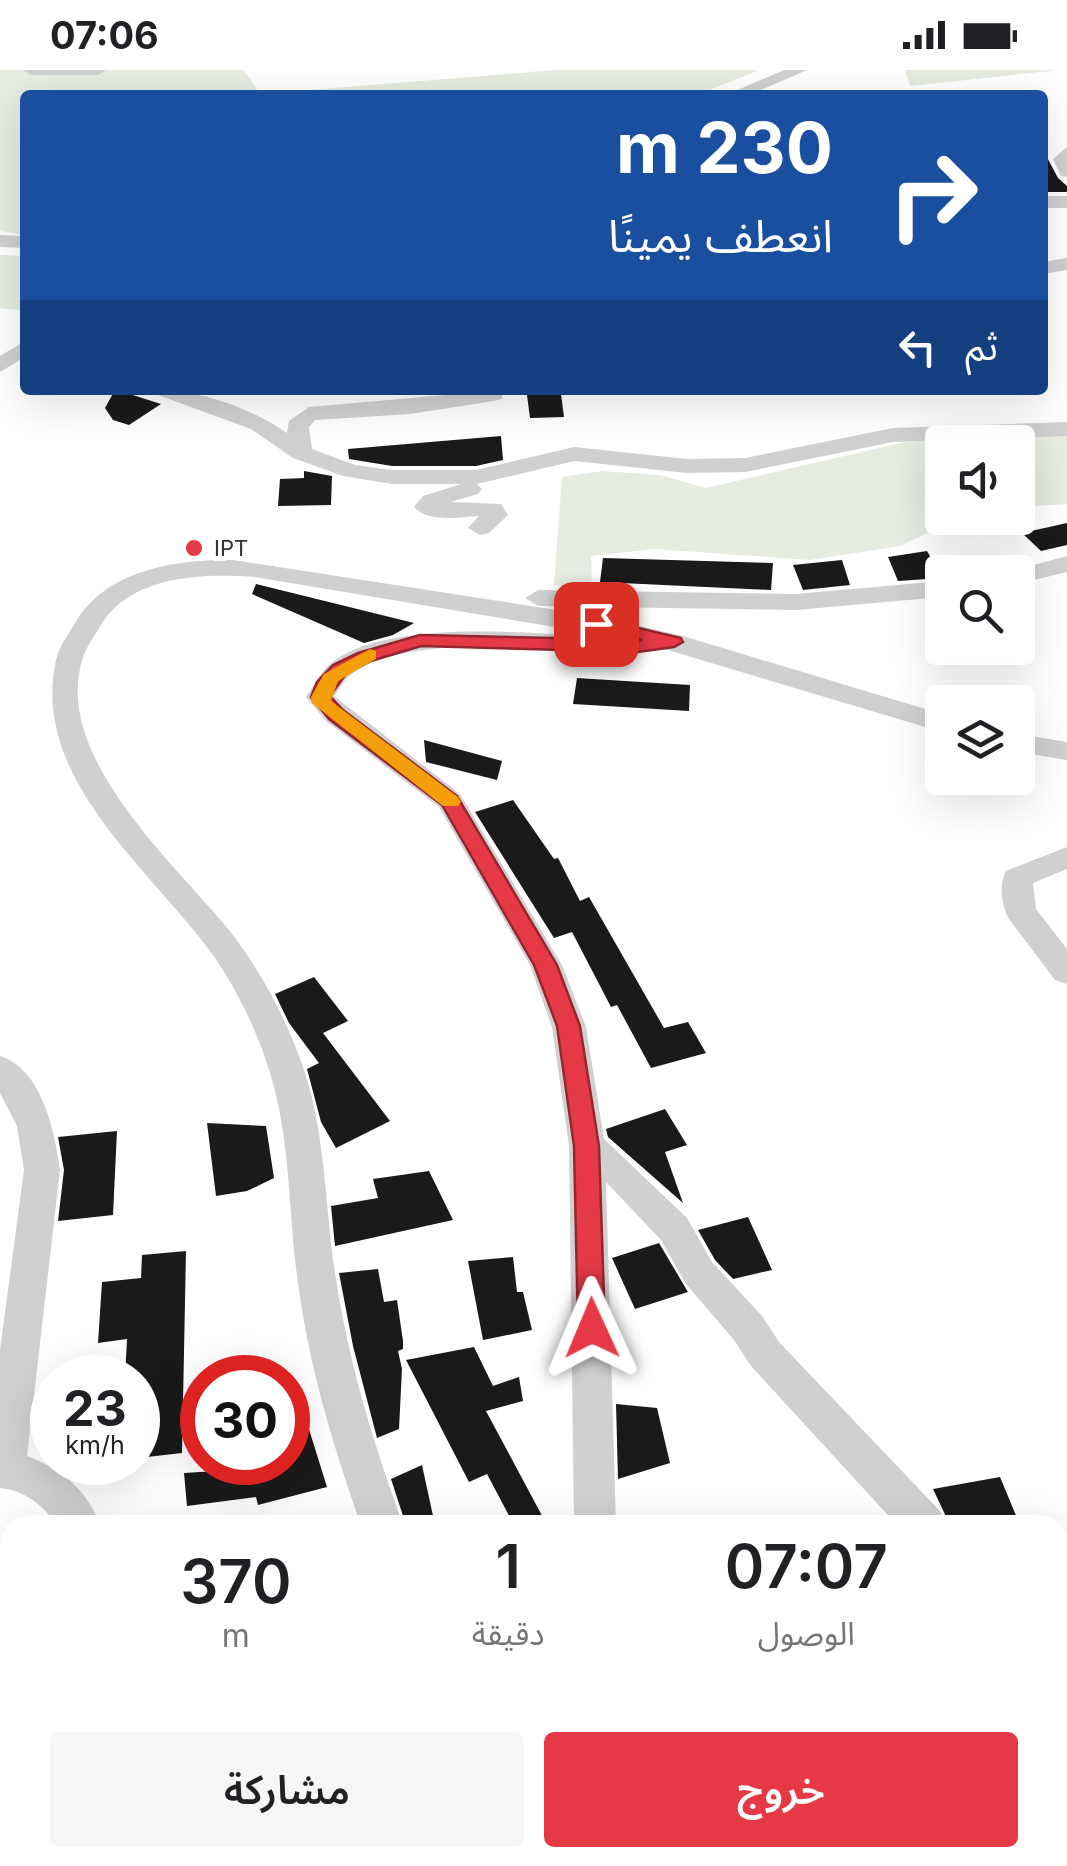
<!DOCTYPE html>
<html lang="ar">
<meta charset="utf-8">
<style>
:root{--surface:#fff;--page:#f6f6f6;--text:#202124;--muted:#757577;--accent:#e63946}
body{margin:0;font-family:Inter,"Noto Sans Arabic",sans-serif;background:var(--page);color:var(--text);direction:rtl;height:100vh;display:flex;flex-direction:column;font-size:38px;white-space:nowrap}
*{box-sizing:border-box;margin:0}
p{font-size:32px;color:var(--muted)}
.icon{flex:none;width:55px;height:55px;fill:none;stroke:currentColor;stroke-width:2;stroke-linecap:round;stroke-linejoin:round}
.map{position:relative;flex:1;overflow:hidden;direction:ltr}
.drawer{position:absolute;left:0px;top:1445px;width:1068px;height:352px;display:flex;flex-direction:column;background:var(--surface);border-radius:30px 30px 0 0;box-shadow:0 10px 40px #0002;direction:rtl}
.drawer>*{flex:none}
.top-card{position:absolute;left:20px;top:20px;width:1028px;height:305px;border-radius:10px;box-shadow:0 10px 40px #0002;direction:rtl;background:#1a4fa0;color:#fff;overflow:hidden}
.controls{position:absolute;left:925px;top:355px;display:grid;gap:20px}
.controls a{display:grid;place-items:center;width:110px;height:110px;border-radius:10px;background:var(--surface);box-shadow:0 10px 40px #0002;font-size:50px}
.speed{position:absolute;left:30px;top:1285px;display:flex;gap:20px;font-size:50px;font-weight:700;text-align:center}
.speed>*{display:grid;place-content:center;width:130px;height:130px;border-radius:50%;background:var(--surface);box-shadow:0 10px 40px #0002;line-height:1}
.speed small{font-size:25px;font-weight:400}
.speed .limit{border:15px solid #d22;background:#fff;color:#111}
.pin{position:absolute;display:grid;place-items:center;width:85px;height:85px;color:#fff;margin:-42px;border-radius:20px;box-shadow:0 5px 15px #0006}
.me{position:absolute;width:110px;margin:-55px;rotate:359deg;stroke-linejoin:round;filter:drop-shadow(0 0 8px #0008)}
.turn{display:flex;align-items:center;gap:35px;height:210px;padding:0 50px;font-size:45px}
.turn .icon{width:130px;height:130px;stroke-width:2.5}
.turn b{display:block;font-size:70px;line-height:85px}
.then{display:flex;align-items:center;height:95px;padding:0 50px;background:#0003;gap:20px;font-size:38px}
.eta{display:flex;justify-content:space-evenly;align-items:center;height:170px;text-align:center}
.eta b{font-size:60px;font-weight:600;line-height:70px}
.cta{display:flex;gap:20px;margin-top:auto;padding:20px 50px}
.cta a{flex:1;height:115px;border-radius:10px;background:var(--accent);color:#fff;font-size:40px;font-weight:600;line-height:115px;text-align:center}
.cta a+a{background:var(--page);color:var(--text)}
.status{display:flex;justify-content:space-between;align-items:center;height:70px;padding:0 50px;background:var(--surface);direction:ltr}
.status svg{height:28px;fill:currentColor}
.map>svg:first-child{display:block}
.green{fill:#e6ecdf}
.building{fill:#1a1a1a}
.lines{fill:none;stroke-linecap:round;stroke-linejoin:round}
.minor{fill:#d0d0d0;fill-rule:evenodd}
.route{fill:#e63946;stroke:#96252e;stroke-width:2.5}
.slow{fill:#f59e0b}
.poi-dot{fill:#e63946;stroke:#fff;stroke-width:4}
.labels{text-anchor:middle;stroke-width:10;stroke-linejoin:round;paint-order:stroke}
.far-poi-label{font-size:22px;fill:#333;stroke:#fff;text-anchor:start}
</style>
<div class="status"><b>07:06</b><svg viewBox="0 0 49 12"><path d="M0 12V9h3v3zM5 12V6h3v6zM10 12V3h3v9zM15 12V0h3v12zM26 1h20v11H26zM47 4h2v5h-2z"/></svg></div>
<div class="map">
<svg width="1067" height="1796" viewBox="0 0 1067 1796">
<rect width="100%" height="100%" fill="#fff"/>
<g class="green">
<polygon points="0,0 244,0 260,24 556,0 759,0 697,25 25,25 25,165 0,161"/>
<polygon points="905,0 1059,0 910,16"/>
<polygon points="0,185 25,186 25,241 0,238"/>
<polygon points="1027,366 1067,366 1067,434 1018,437 1018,372 942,372 942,448 959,448 900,476 810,490 655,479 591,486 592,520 554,515 562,407 602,401 660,405 706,418 905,372"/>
</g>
<g class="building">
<polygon points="1042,78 1058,108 1067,116 1067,122 1045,122 1042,118"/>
<polygon points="115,320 117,320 161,334 129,355 113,350 105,338"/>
<polygon points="561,324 564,347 530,348 527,325"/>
<polygon points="501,366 503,390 476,396 392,396 349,389 348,379"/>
<polygon points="304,401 332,406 331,435 278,436 280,409 304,408"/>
<polygon points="1067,453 1067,475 1041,481 1022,463"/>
<polygon points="927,481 942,508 898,511 888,487"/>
<polygon points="603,488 773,493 771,520 600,512"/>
<polygon points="842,490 850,515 803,520 793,495"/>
<polygon points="256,514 414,553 393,565 364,573 252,524"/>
<polygon points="577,608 690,615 689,641 573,634"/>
<polygon points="424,670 502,691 497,710 426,692"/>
<polygon points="513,730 554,789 558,788 580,831 589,827 664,958 688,952 706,983 651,998 617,935 611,937 572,862 554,868 475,742"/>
<polygon points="314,907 348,951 323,963 390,1051 336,1078 321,1052 307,999 319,993 289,953 275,924"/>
<polygon points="665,1039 687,1075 665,1082 683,1133 608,1067 606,1059"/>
<polygon points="207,1053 266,1056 274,1108 247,1121 216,1126"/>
<polygon points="117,1061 113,1145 58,1151 64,1100 58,1067"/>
<polygon points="429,1101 453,1150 335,1176 331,1136 378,1128 373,1109"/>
<polygon points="748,1147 772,1200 733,1209 715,1190 698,1160"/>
<polygon points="659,1173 688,1222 635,1239 612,1188"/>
<polygon points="186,1181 182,1383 138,1388 138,1308 125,1308 127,1269 98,1273 102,1212 141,1208 142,1185"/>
<polygon points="513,1187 517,1222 523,1222 532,1260 483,1270 468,1191"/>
<polygon points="378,1199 384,1232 397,1230 403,1271 403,1279 398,1281 402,1299 399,1359 377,1368 353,1276 339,1203"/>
<polygon points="474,1277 493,1316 519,1307 523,1331 486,1341 547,1455 514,1455 487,1404 469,1412 406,1290"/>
<polygon points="288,1308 293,1308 327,1417 258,1435 256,1427 187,1436 184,1403 249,1399 248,1392 288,1392"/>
<polygon points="616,1334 657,1338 670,1393 618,1409"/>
<polygon points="422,1395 435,1455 406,1455 391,1409"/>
<polygon points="1000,1407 1020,1455 950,1455 933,1419"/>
</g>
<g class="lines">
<g class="minor">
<polygon points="23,0 106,0 98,5 31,5"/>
<polygon points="784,0 807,0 749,25 726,25"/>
<polygon points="1067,77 1067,107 1061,106 1053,89"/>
<rect x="1042" y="126" width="25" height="12"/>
<polygon points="0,165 25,166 25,178 0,177"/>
<polygon points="1067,188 1067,200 1042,204 1042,192"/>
<polygon points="25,271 25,287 0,302 0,286"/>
<path d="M155,320C200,320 249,337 287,363L289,351L309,337L502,320V329L494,331L410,344L315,350L309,357L312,379L355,395L392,400H476L574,377L687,389L745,388L893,358L1067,352V366L893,372L745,402L687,403L574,391L477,414L482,419L478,424L451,432L501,434L508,445L489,463L480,465L468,458L479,446C458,447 429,453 414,437L423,426L461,414H392L343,406L293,388L251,359L158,325Z"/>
<polygon points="1067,486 1067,502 1018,514 1018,502 1008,502"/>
<path d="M233,490L596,546L683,566L942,644V662L641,572L643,576L639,582L630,584C563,581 398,560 348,607C343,612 339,620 334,626L460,724L562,895L586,957L604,1069L687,1148L712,1192L762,1246L779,1272L940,1441L946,1455H897L751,1296L734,1270L686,1214L661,1170L606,1112L616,1455H574L569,1076L552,957L530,895L439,737L326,651L306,627C313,617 320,603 329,595C386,545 548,565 621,568L255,507C201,503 129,505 99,558C94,567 87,576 84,585C48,682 174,793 229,860C262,902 290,955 306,1006C327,1074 325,1146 337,1215C350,1298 375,1377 403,1455H361C333,1376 309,1296 298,1213C288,1143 291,1070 270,1003C257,960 236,917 210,881C148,797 30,707 56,590C59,576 70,562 77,550C108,499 179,489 233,490Z"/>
<polygon points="942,511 942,527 796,540 538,536 525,528 538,520 796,524"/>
<polygon points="1018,664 1067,672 1067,690 1018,682"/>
<path d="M1067,777V799L1033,813L1036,839L1067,879V914L1055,910L1009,849C1001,836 999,813 1006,801Z"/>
<path d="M0,986C42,999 55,1062 60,1100L27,1386C64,1400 85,1419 101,1455H57C42,1434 25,1421 0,1418V1280L24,1100L17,1056L0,1023Z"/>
<polygon points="10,1542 10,1589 0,1593 0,1546"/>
<polygon points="88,1788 147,1788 144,1796 85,1796"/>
<polygon points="259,1788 307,1788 308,1796 260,1796"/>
<polygon points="588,1788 639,1788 642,1796 591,1796"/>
</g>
</g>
<polygon class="route" points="596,548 681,568 683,572 674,577 638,582 421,576 371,591 346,604 330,626 343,640 457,726 557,895 580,956 599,1076 605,1258 601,1266 592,1270 582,1266 578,1258 574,1076 557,956 534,895 442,735 329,649 311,627 317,612 333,595 358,583 420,565 642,570 590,557 590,550"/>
<polygon class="slow" points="370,579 376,581 376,589 338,611 331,631 458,727 461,732 458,736 443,736 312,633 311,627 324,604"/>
<circle class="poi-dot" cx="194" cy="478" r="10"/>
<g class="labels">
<g class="far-poi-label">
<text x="214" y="486">IPT</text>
</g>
</g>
</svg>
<div class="controls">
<a><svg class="icon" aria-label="sound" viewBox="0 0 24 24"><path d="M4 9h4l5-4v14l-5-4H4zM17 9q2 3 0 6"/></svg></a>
<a><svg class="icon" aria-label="search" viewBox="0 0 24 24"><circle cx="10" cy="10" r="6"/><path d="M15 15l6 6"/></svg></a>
<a><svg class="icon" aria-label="layers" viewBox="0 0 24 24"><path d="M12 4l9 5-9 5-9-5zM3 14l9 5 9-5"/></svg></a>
</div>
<div class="speed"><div>23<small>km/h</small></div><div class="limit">30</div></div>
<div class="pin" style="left:596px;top:554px;background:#d93025"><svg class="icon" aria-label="arrive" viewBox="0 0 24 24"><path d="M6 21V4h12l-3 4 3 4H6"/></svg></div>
<svg class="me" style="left:592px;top:1258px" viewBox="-20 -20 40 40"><path d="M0-17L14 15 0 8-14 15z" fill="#e63946" stroke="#fff" stroke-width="4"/></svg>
<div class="top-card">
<div class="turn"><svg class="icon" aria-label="right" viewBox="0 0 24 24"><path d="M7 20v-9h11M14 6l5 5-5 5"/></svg><div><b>230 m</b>انعطف يمينًا</div></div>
<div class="then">ثم<svg class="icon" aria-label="left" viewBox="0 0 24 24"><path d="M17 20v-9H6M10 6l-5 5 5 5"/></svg></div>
</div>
<section class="drawer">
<div class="eta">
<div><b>07:07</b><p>الوصول</p></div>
<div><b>1</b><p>دقيقة</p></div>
<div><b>370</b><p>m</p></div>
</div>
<div class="cta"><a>خروج</a><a>مشاركة</a></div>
</section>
</div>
